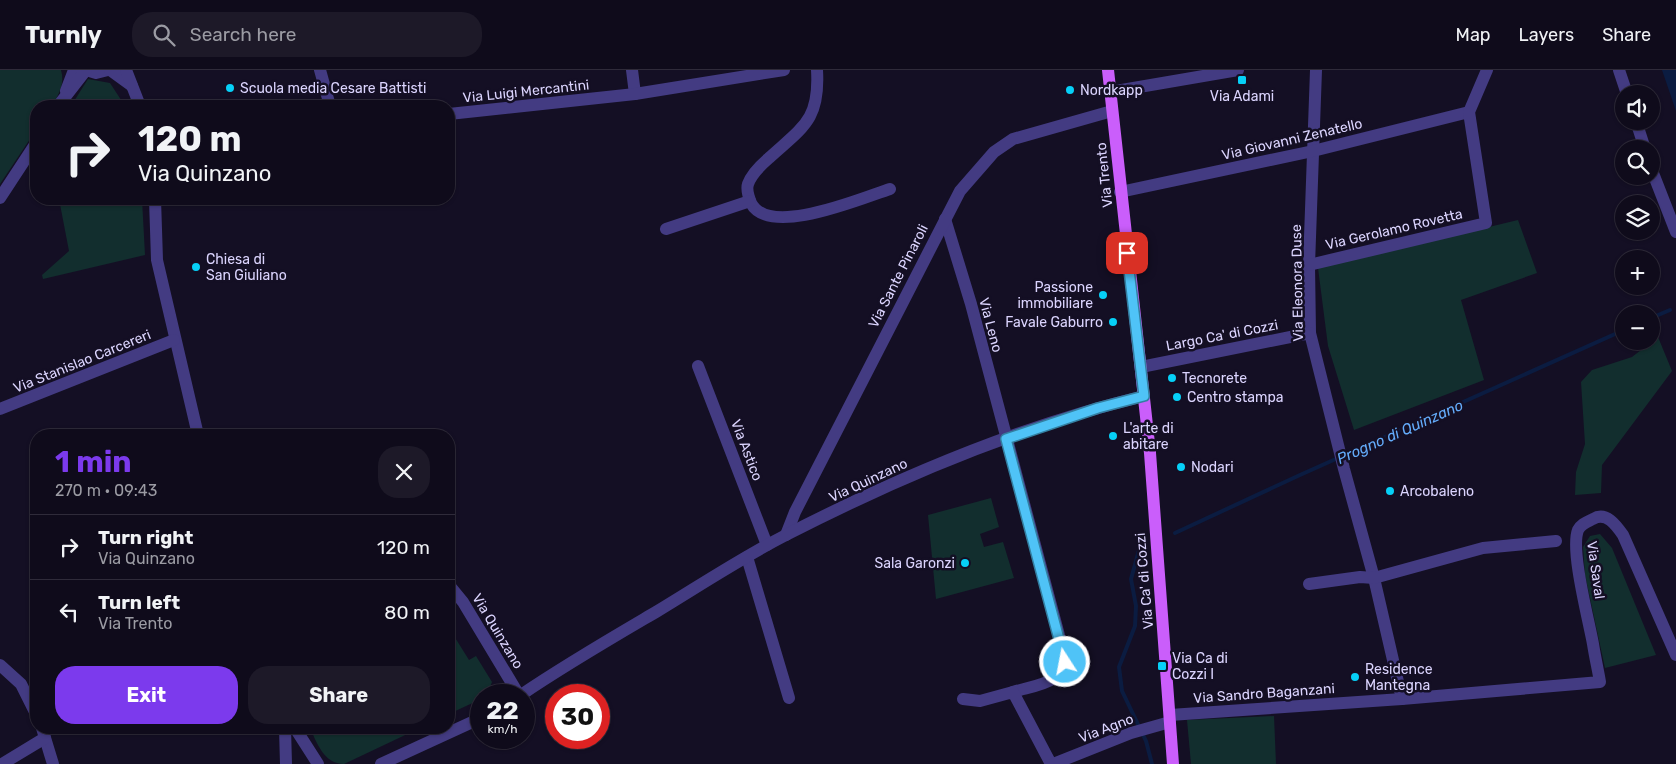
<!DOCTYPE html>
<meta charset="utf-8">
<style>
:root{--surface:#0f0b1b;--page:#1d1928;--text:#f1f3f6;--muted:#9b9ba3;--line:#2f2b3a;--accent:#7c3aed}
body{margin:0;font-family:Rubik,sans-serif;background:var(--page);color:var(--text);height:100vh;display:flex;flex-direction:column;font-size:19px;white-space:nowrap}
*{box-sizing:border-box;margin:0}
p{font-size:16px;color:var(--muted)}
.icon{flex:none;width:28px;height:28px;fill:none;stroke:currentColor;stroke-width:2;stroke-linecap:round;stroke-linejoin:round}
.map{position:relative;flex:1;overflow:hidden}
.drawer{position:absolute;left:30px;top:359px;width:425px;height:305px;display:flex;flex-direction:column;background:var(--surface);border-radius:20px;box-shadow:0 1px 4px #0004,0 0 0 1px var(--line)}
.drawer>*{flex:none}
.banner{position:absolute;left:30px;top:30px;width:425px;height:105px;border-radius:20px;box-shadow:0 1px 4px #0004,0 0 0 1px var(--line);background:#0f0b1b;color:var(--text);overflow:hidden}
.tools{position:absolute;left:1615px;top:15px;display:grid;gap:10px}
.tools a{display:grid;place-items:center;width:45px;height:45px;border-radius:50%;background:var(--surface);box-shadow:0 1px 4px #0004,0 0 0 1px var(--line);font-size:25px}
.speed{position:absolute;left:470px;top:614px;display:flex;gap:10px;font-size:25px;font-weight:700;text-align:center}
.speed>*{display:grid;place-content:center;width:65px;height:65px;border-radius:50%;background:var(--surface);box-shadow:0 1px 4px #0004,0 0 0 1px var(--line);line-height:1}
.speed small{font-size:12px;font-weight:400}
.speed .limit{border:8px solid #d22;background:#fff;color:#111}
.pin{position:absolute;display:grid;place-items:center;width:42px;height:42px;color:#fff;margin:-21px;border-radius:10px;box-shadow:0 2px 8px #0006}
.me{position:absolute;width:55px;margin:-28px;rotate:349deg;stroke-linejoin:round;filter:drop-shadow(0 0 4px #0008)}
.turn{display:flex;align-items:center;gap:18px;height:105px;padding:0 25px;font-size:22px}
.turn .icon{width:65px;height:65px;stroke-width:2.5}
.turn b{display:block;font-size:35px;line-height:42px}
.round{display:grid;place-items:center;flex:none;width:52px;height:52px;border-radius:20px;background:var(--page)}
.summary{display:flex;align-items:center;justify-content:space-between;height:85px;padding:0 25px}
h1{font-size:30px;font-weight:700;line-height:38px;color:var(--accent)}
.primary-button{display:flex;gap:10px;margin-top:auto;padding:10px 25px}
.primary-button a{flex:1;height:58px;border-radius:20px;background:var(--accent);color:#fff;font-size:20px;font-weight:700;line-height:58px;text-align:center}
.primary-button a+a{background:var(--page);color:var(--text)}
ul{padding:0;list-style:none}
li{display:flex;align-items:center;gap:15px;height:65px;padding:0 25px;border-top:1px solid var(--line)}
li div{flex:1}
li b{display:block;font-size:19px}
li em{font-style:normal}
header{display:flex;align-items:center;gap:30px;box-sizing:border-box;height:70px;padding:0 25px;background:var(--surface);border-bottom:1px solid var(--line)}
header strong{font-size:24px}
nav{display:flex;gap:28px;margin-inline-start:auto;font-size:18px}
.search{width:350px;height:45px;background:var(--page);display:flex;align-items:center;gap:12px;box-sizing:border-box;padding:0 18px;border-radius:20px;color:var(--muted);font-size:19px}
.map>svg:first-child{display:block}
.green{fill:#122e2e}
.water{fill:#0b1c41}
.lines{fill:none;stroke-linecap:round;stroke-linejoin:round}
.stream{stroke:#0b1c41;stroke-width:4}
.minor{stroke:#433b82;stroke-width:12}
.major{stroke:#ca5efb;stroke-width:12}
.route-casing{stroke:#337fa1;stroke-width:12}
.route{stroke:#4fc3f7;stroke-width:9}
.poi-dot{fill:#06d0f7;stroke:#140f24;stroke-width:2}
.labels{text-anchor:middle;stroke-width:5;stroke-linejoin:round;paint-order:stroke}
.poi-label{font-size:14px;fill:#dbd4fe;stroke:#140f24;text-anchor:start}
.street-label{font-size:14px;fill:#dbd4fe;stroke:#140f24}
.water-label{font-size:15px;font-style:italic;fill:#64acfb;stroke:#140f24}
</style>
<header>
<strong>Turnly</strong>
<div class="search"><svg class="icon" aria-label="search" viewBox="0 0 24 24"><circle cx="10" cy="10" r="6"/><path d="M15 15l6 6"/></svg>Search here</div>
<nav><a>Map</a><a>Layers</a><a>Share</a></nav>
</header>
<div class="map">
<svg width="1676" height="694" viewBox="0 0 1676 694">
<rect width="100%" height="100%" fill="#140f24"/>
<g class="green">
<path d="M0,0H61C65,14 59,24 52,36H36V60L0,114Z"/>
<polygon points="88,9 110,13 125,36 71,36"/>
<polygon points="59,129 142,129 145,185 43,209 42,205 69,181"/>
<polygon points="1518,150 1537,203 1461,230 1484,310 1354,360 1328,276 1318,198"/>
<polygon points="1658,267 1672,301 1602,395 1601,423 1575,425 1576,402 1585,374 1581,312 1592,300 1632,287"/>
<polygon points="991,428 999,457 980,464 984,477 1003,472 1014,508 936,529 928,445"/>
<polygon points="1600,464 1612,478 1656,585 1605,598 1585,505 1583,477 1590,466"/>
<polygon points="449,558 469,590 476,586 492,612 487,625 481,625 481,629 449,644"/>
<polygon points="1274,646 1276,694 1191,694 1187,650"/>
<path d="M310,658H420L344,694C324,694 317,673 310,658Z"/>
</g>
<polygon class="water" points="1662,0 1676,0 1676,41"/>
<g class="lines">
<g class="stream">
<polyline points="1651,248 1670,240"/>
<polyline points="1175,463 1300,405 1624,260"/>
<polyline points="1139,480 1131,509 1136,536 1135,556 1119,597 1122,621 1146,671 1152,694"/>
</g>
<g class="minor">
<polyline points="86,0 96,3 108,0"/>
<polyline points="110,0 132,16"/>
<polyline points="126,0 140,36"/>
<polyline points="320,0 330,36"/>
<polyline points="632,0 635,24"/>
<path d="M817,0C820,50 803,57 769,88C762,94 751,105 748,114C746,120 749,128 751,133C769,168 862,128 890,119"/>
<polyline points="1316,0 1309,195 1310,263 1344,399 1374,508 1402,629"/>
<polyline points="1619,0 1627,24"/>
<polyline points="66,21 74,0"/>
<polyline points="1110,22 1238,0"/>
<polyline points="58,36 86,0"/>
<polyline points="449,44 635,24 784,0"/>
<polyline points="1636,51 1645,79"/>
<polyline points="1651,98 1676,162"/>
<polyline points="1120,122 1313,81 1469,42"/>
<polyline points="0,128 36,73"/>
<polyline points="155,129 157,190 198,365"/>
<path d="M945,149L971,234L1064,584C1067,614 1035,615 1013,622"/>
<polyline points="666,159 750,131"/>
<polyline points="1309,195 1486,153 1469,42 1487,0"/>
<polyline points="698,296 767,475"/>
<polyline points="1141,297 1310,263"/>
<polyline points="0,339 174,270"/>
<polyline points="786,465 795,442 960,121 994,82 1013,69 1112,41"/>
<polyline points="747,487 789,628"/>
<polyline points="1309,514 1360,507 1374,508 1483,478 1556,471"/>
<polyline points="449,515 463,532 519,625"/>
<polyline points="0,595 21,614 36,644"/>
<path d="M521,625C565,595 610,569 656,542C699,516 741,488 786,465C899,407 1020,356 1144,326"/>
<polyline points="963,629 980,631 1013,622 1051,694"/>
<path d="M1170,645L1402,629L1600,612C1598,600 1595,587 1593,574C1589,551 1570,480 1578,460C1581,454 1587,452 1593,449C1606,441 1616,455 1623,465L1676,585"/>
<polyline points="42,658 53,694"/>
<polyline points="285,658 286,694"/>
<polyline points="295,658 318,694"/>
<polyline points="2,694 45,668"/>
<polyline points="381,694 481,648"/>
<polyline points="1053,694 1131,663 1170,652"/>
</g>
<polyline class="major" points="1108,0 1150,383 1173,694"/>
</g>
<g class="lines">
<g class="route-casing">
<polyline id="route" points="1065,592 1006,369 1098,338 1144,326 1127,183"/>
</g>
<use href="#route" class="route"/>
</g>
<g class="poi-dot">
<rect x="1237" y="5" width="10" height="10" rx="2.5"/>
<circle cx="230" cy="18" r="5"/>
<circle cx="1070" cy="20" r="5"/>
<circle cx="196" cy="197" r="5"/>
<circle cx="1103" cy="225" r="5"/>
<circle cx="1113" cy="252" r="5"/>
<circle cx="1172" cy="308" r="5"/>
<circle cx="1177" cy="327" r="5"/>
<circle cx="1113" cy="366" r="5"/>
<circle cx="1181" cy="397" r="5"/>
<circle cx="1390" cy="421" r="5"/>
<circle cx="965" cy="493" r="5"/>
<rect x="1157" y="591" width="10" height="10" rx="2.5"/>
<circle cx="1355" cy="607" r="5"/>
</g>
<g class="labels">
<g class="poi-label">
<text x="240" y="23">Scuola media Cesare Battisti</text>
<text x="1080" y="25">Nordkapp</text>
<text x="1242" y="31" text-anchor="middle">Via Adami</text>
<text x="206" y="194">Chiesa di<tspan x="206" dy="16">San Giuliano</tspan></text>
<text x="1093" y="222" text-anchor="end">Passione<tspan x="1093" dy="16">immobiliare</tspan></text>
<text x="1103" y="257" text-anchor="end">Favale Gaburro</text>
<text x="1182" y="313">Tecnorete</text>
<text x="1187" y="332">Centro stampa</text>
<text x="1123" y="363">L'arte di<tspan x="1123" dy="16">abitare</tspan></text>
<text x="1191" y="402">Nodari</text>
<text x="1400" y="426">Arcobaleno</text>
<text x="955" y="498" text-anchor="end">Sala Garonzi</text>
<text x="1172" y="593">Via Ca di<tspan x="1172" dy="16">Cozzi I</tspan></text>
<text x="1365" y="604">Residence<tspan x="1365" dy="16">Mantegna</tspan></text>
</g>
<g class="street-label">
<text transform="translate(526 21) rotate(-6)" y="5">Via Luigi Mercantini</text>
<text transform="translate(1292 69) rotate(-13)" y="5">Via Giovanni Zenatello</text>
<text transform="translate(1104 105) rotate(-96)" y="5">Via Trento</text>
<text transform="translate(1394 159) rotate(-13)" y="5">Via Gerolamo Rovetta</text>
<text transform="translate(898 206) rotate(-63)" y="5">Via Sante Pinaroli</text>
<text transform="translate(1297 213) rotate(-91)" y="5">Via Eleonora Duse</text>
<text transform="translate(991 255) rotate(75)" y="5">Via Leno</text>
<text transform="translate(1222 265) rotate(-11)" y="5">Largo Ca' di Cozzi</text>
<text transform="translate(82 291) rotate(-22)" y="5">Via Stanislao Carcereri</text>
<text transform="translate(747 380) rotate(69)" y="5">Via Astico</text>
<text transform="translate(868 410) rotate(-25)" y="5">Via Quinzano</text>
<text transform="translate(1596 500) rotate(82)" y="5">Via Saval</text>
<text transform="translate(1144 511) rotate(-95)" y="5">Via Ca' di Cozzi</text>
<text transform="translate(498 561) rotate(59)" y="5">Via Quinzano</text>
<text transform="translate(1264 623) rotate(-4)" y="5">Via Sandro Baganzani</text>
<text transform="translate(1106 658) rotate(-21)" y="5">Via Agno</text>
</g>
<g class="water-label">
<text transform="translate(1400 362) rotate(-24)" y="5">Progno di Quinzano</text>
</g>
</g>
</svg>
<div class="tools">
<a><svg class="icon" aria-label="sound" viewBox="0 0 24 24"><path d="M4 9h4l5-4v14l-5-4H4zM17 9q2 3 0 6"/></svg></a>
<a><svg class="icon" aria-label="search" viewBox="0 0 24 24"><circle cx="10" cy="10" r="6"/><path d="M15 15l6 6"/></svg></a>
<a><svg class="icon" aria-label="layers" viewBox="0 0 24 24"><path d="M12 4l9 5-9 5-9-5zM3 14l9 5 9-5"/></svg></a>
<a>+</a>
<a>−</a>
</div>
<div class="speed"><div>22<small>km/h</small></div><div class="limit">30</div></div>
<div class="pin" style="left:1127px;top:183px;background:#d93025"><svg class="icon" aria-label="arrive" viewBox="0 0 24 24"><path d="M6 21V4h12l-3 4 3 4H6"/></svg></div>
<svg class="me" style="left:1065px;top:592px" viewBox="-20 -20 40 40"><circle r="17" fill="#4fc3f7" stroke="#fff" stroke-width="3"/><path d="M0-11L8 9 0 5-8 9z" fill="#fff"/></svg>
<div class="banner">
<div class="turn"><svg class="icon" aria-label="right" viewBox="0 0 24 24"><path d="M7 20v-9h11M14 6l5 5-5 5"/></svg><div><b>120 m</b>Via Quinzano</div></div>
</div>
<section class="drawer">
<div class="summary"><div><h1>1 min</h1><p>270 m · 09:43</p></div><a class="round"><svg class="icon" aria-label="close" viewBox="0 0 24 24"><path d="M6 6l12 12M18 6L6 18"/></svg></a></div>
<ul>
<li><svg class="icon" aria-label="right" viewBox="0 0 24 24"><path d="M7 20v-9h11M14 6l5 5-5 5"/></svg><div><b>Turn right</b><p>Via Quinzano</p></div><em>120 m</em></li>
<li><svg class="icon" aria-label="left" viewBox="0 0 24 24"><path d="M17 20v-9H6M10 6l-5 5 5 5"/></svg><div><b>Turn left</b><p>Via Trento</p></div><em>80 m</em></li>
</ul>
<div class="primary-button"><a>Exit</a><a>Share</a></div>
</section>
</div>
